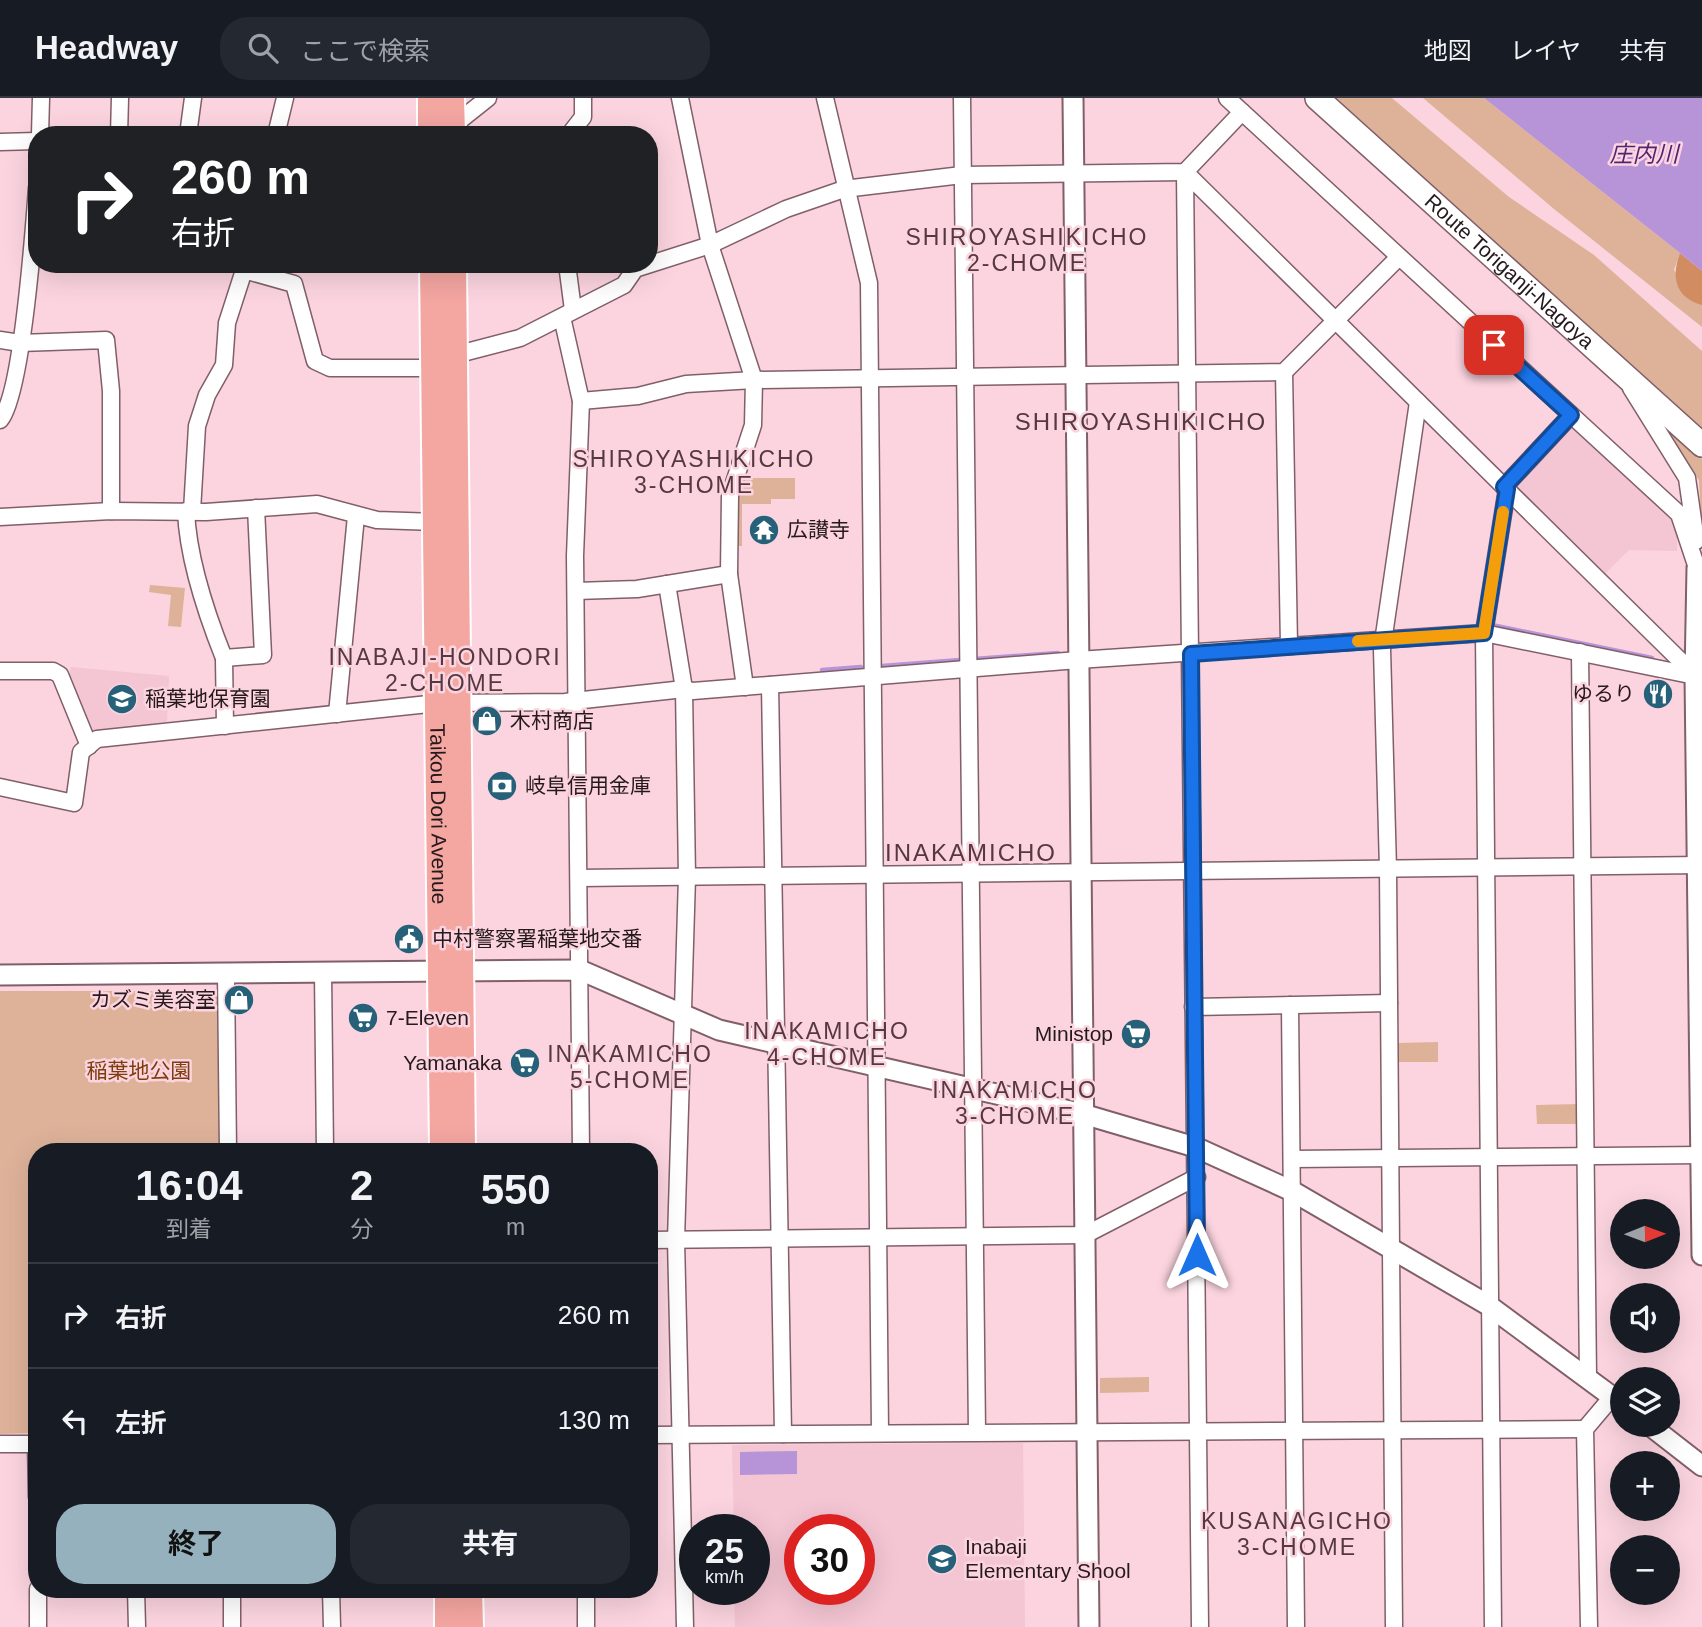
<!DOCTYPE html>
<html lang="ja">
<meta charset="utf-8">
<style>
:root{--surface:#171b24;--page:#242831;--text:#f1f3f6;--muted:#9ea1a6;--line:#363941;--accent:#96b1be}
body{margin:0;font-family:Arial,"Noto Sans JP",sans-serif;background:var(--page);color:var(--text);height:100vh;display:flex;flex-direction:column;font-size:26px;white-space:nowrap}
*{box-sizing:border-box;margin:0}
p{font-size:23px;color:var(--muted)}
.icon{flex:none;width:38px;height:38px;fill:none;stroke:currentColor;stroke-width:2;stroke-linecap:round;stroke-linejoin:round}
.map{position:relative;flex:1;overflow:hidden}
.drawer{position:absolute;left:28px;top:1045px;width:630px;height:455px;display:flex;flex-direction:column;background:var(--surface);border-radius:28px;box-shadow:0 7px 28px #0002}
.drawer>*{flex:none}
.guide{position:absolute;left:28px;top:28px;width:630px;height:147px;border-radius:28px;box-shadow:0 7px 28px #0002;background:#202124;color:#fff;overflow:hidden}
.needle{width:46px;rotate:89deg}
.fabs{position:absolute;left:1610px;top:1101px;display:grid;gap:14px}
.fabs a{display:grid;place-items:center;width:70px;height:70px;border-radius:50%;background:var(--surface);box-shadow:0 7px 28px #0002;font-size:35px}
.speed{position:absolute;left:679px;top:1416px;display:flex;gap:14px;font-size:35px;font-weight:700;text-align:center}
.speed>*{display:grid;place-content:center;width:91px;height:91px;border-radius:50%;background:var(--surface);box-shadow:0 7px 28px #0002;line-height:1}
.speed small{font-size:18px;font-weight:400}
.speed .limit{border:10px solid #d22;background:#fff;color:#111}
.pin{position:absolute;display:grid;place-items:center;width:60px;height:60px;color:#fff;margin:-30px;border-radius:14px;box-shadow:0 4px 10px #0006}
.me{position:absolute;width:77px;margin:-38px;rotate:0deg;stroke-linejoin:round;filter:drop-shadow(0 0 5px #0008)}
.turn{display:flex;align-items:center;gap:24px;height:147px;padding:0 28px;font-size:32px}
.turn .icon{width:91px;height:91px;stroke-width:2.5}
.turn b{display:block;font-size:49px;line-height:60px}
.eta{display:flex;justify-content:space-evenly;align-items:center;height:119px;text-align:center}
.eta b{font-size:42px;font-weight:700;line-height:49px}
.cta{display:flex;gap:14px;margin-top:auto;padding:14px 28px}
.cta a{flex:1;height:80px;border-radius:28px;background:var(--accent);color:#111;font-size:28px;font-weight:700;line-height:80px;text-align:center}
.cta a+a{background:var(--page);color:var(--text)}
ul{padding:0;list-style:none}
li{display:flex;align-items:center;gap:21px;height:105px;padding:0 28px;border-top:2px solid var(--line)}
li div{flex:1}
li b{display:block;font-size:26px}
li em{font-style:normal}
header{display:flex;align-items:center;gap:42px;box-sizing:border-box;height:98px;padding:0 35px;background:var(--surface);border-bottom:2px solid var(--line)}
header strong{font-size:33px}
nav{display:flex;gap:38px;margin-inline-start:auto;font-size:24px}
.search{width:490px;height:63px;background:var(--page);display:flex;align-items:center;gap:18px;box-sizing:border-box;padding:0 24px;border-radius:28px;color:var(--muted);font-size:26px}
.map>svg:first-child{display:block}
.built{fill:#f4c5d3;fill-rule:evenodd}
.green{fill:#deb299}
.forest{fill:#d28c62}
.water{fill:#b694d7}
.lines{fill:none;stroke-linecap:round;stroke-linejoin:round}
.stream{stroke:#b694d7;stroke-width:4.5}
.minor-casing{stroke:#815f69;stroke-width:19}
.tertiary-casing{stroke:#815f69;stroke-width:23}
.secondary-casing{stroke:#815f69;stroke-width:26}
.primary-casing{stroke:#fff;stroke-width:28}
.minor{stroke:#fff;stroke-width:16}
.tertiary{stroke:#fff;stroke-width:19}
.secondary{stroke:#fff;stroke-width:23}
.primary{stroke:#f4a6a1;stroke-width:24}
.route-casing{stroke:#114b97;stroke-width:18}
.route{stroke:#1a73e8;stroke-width:12}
.slow{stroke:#f59e0b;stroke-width:12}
.labels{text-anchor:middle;stroke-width:5;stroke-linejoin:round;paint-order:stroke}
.street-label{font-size:21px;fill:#26191d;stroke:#fbd4df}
.poi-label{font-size:21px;fill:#26191d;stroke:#fbd4df;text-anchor:start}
.park-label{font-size:21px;fill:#7e3d0c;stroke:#fbd4df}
.water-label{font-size:23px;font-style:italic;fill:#512473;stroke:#fbd4df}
.neighbourhood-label{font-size:23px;letter-spacing:2px;fill:#563841;stroke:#fbd4df}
.quarter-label{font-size:24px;letter-spacing:2px;fill:#563841;stroke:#fbd4df}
</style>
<header>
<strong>Headway</strong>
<div class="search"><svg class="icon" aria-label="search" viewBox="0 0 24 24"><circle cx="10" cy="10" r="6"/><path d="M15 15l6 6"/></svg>ここで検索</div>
<nav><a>地図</a><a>レイヤ</a><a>共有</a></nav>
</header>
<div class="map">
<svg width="1702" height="1529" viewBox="0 0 1702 1529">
<rect width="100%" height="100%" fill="#fbd4df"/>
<g class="built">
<polygon points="1568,331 1576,331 1677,423 1677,453 1629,452 1603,478 1516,391 1516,384"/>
<polygon points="71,569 169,578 167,624 87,634 69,578"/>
<path d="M1023,1345L1025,1529H735L734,1491H754V1432L734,1431L732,1347ZM800,1432H859V1491H800Z"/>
</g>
<g class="green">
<polygon points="1334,0 1392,0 1509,99 1594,157 1702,253 1702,332"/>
<polygon points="1423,0 1484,0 1680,155 1674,172 1702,207 1702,229 1554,111"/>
<polygon points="1652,315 1702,361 1702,438 1699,382 1665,339"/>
<polygon points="740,380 795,380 795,401 771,401 771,406 742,406 742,448 734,448 736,398"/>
<polygon points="150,487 185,490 181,529 168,528 171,497 149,494"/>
<polygon points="0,893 218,893 220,1053 37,1054 37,1335 0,1336"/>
<polygon points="1438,944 1438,964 1398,964 1397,945"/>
<polygon points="1579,1006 1579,1026 1537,1026 1536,1007"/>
<polygon points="1149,1279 1149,1294 1100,1295 1100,1280"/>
</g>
<path class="forest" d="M1680,155L1702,173V207C1675,200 1671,179 1680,155Z"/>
<g class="water">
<polygon points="1484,0 1702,0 1702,173 1680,155"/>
<polygon points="797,1353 797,1376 740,1377 740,1354"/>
</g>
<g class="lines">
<g class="stream">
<polyline points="1492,527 1652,560"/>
<polyline points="974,561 1058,555"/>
<polyline points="882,568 960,562"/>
<polyline points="822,572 861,569"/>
</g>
<g class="minor-casing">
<g id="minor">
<polyline points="680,0 710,147 754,282 753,327 730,397 729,476 745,589"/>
<polyline points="825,0 869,185 880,1335"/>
<polyline points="962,0 977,1334"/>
<polyline points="1227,0 1679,416 1697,470"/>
<polyline points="449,31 488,0"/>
<polyline points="40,37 41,0"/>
<polyline points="119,37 120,0"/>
<polyline points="188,37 193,0"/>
<polyline points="276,37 285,0"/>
<polyline points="569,37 583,19 583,0"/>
<polyline points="0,44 37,43"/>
<polyline points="567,166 573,212"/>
<polyline points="244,172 294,186 315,263 330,270 434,270"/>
<polyline points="562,219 581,303 575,458 581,1054"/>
<polyline points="0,242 20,245 106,242 111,293 111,413"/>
<polyline points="455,257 520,240 624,187 635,171 710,147 786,111 844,91 962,77 1185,74 1242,14"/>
<polyline points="1284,274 1289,547"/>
<polyline points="1631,290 1687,380 1696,443"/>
<polyline points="581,303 638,298 686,286 754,282 1284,274 1399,159"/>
<path d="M0,322C22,298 34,130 37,90"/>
<polyline points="1504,389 1571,317"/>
<path d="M186,413C188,462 206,515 224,560L263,557L256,410"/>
<polyline points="192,413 197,328 207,297 224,267 227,225 246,166"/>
<polyline points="0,419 111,413 206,414 317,406 377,422 436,424"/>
<polyline points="667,486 684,591 687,779 676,1142 685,1529"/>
<polyline points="576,493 637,491 729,476"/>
<polyline points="1580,554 1588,1280"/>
<polyline points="224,560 225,628"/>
<polyline points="0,573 53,573 60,577 89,648"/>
<polyline points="770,587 783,1336"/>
<polyline points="337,616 356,418"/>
<polyline points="0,689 74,705 81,654 97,641 438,605 565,604 684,591 693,593 1078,562 1484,535 1695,578"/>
<polyline points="579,780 1702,767"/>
<polyline points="323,874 325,1054"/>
<polyline points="226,875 228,1054"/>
<polyline points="1290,907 1296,1529"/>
<polyline points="1193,909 1389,905"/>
<polyline points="1292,1061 1702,1057"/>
<polyline points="649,1142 1085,1137 1197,1079"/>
<polyline points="649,1337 1585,1331"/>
<polyline points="0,1346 37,1346"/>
<polyline points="36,1346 37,1399"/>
<polyline points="38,1491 38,1529"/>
<polyline points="136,1491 137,1529"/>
<polyline points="232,1491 232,1529"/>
<polyline points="331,1491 332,1529"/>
<polyline points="586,1491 586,1529"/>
<polyline points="1200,1529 1185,74 1700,582"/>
<polyline points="1394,1529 1388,771 1382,551 1418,304"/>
<polyline points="1493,1529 1484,535 1507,391"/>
<polyline points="1589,1529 1585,1331 1612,1299"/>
</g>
</g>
<g class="tertiary-casing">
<g id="tertiary">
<polyline points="1073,0 1089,1529"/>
<polyline points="1697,470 1695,578 1702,1157"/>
<polyline points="0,877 580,872 719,932 1083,1016 1195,1049 1292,1093 1488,1207 1622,1306"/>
<polyline points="1648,1326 1702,1368"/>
</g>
</g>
<g class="secondary-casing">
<g id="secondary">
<path id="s1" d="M1317,0L1702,347"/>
</g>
</g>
<g class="primary-casing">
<g id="primary">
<polyline points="430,0 430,37"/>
<polyline points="452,0 453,37"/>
<path id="s2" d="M432,166L442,1054"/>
<polyline points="454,166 463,1054"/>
<polyline points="447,1491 447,1529"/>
<polyline points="470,1491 471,1529"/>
</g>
</g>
<use href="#minor" class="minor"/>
<use href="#tertiary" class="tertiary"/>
<use href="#secondary" class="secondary"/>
<use href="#primary" class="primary"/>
</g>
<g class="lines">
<g class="route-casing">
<polyline id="route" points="1197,1157 1191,556 1484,535 1507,391 1504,389 1571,317 1494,247"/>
</g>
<use href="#route" class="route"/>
<polyline class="slow" points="1358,543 1484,535 1503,414"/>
</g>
<defs>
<g id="temple-disc" transform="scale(1.575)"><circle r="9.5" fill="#266179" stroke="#fbd4df"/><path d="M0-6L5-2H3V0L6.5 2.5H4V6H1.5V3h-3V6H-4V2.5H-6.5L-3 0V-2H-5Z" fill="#fff"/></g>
<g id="restaurant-disc" transform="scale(1.575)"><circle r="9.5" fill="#266179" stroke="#fbd4df"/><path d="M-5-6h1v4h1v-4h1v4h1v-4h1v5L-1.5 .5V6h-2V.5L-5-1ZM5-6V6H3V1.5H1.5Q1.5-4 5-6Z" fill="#fff"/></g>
<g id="school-disc" transform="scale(1.575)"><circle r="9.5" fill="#266179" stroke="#fbd4df"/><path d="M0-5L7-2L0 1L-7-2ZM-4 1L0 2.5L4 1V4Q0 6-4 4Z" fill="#fff"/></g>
<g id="shop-disc" transform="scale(1.575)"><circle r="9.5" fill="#266179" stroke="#fbd4df"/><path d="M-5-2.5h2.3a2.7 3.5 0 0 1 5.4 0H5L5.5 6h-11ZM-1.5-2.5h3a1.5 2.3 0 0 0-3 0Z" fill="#fff"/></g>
<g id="bank-disc" transform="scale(1.575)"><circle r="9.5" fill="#266179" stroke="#fbd4df"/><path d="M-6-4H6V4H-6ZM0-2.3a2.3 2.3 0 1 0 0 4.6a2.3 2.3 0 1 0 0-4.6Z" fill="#fff"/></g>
<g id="civic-disc" transform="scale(1.575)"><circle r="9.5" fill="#266179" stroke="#fbd4df"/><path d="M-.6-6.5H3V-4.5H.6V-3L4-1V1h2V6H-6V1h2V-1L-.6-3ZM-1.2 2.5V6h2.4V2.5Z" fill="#fff"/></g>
<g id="supermarket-disc" transform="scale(1.575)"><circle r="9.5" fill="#266179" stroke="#fbd4df"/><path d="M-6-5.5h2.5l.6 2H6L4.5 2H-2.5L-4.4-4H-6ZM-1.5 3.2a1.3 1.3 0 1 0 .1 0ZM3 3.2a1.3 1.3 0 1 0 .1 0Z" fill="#fff"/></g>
</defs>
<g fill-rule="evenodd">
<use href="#temple-disc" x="764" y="432"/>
<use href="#restaurant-disc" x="1658" y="596"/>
<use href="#school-disc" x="122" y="601"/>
<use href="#shop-disc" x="487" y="623"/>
<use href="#bank-disc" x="502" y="688"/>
<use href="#civic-disc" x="409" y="841"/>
<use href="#shop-disc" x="239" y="902"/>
<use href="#supermarket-disc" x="363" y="920"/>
<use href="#supermarket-disc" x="1136" y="936"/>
<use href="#supermarket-disc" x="525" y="965"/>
<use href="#school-disc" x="942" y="1461"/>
</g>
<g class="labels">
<g class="street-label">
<text dy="7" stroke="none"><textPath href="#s1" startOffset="259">Route Toriganji-Nagoya</textPath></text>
<text dy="7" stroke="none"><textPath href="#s2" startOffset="550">Taikou Dori Avenue</textPath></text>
</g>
<g class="poi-label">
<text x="787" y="439">広讃寺</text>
<text x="1635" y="603" text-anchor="end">ゆるり</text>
<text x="145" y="608">稲葉地保育園</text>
<text x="510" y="630">木村商店</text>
<text x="525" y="695">岐阜信用金庫</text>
<text x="432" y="848">中村警察署稲葉地交番</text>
<text x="216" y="909" text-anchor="end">カズミ美容室</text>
<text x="386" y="927">7-Eleven</text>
<text x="1113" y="943" text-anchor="end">Ministop</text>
<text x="502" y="972" text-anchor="end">Yamanaka</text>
<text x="965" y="1456">Inabaji<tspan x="965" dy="24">Elementary Shool</tspan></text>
</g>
<g class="park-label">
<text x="139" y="980">稲葉地公園</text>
</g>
<g class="water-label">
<text x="1644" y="64">庄内川</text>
</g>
<g class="neighbourhood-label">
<text x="1027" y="147">SHIROYASHIKICHO<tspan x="1027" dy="26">2-CHOME</tspan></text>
<text x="694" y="369">SHIROYASHIKICHO<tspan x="694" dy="26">3-CHOME</tspan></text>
<text x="445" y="567">INABAJI-HONDORI<tspan x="445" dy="26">2-CHOME</tspan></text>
<text x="827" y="941">INAKAMICHO<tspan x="827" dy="26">4-CHOME</tspan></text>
<text x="630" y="964">INAKAMICHO<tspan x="630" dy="26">5-CHOME</tspan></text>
<text x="1015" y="1000">INAKAMICHO<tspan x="1015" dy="26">3-CHOME</tspan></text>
<text x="1297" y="1431">KUSANAGICHO<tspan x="1297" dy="26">3-CHOME</tspan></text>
</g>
<g class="quarter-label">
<text x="1141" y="332">SHIROYASHIKICHO</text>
<text x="971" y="763">INAKAMICHO</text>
</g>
</g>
</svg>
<div class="fabs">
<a><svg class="needle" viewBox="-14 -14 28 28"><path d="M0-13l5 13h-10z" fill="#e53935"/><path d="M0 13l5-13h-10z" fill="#9ea1a6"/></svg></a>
<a><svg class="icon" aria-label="sound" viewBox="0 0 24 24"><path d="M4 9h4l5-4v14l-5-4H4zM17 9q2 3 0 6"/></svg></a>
<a><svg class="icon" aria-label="layers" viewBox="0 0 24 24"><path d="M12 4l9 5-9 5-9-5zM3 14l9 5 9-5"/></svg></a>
<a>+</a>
<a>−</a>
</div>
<div class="speed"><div>25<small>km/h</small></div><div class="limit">30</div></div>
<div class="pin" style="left:1494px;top:247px;background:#d93025"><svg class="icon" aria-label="arrive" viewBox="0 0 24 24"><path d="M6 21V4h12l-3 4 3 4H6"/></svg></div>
<svg class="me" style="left:1197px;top:1157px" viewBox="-20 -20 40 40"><path d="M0-17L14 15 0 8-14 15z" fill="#1a73e8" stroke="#fff" stroke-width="4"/></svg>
<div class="guide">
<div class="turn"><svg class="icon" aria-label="right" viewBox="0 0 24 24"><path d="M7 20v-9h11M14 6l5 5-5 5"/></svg><div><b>260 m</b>右折</div></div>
</div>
<section class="drawer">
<div class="eta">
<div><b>16:04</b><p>到着</p></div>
<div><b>2</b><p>分</p></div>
<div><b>550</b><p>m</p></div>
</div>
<ul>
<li><svg class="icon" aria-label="right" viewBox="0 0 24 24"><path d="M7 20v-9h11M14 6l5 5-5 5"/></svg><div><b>右折</b></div><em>260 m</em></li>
<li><svg class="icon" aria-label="left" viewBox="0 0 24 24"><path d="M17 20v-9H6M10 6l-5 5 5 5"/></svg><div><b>左折</b></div><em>130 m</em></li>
</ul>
<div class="cta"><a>終了</a><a>共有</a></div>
</section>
</div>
